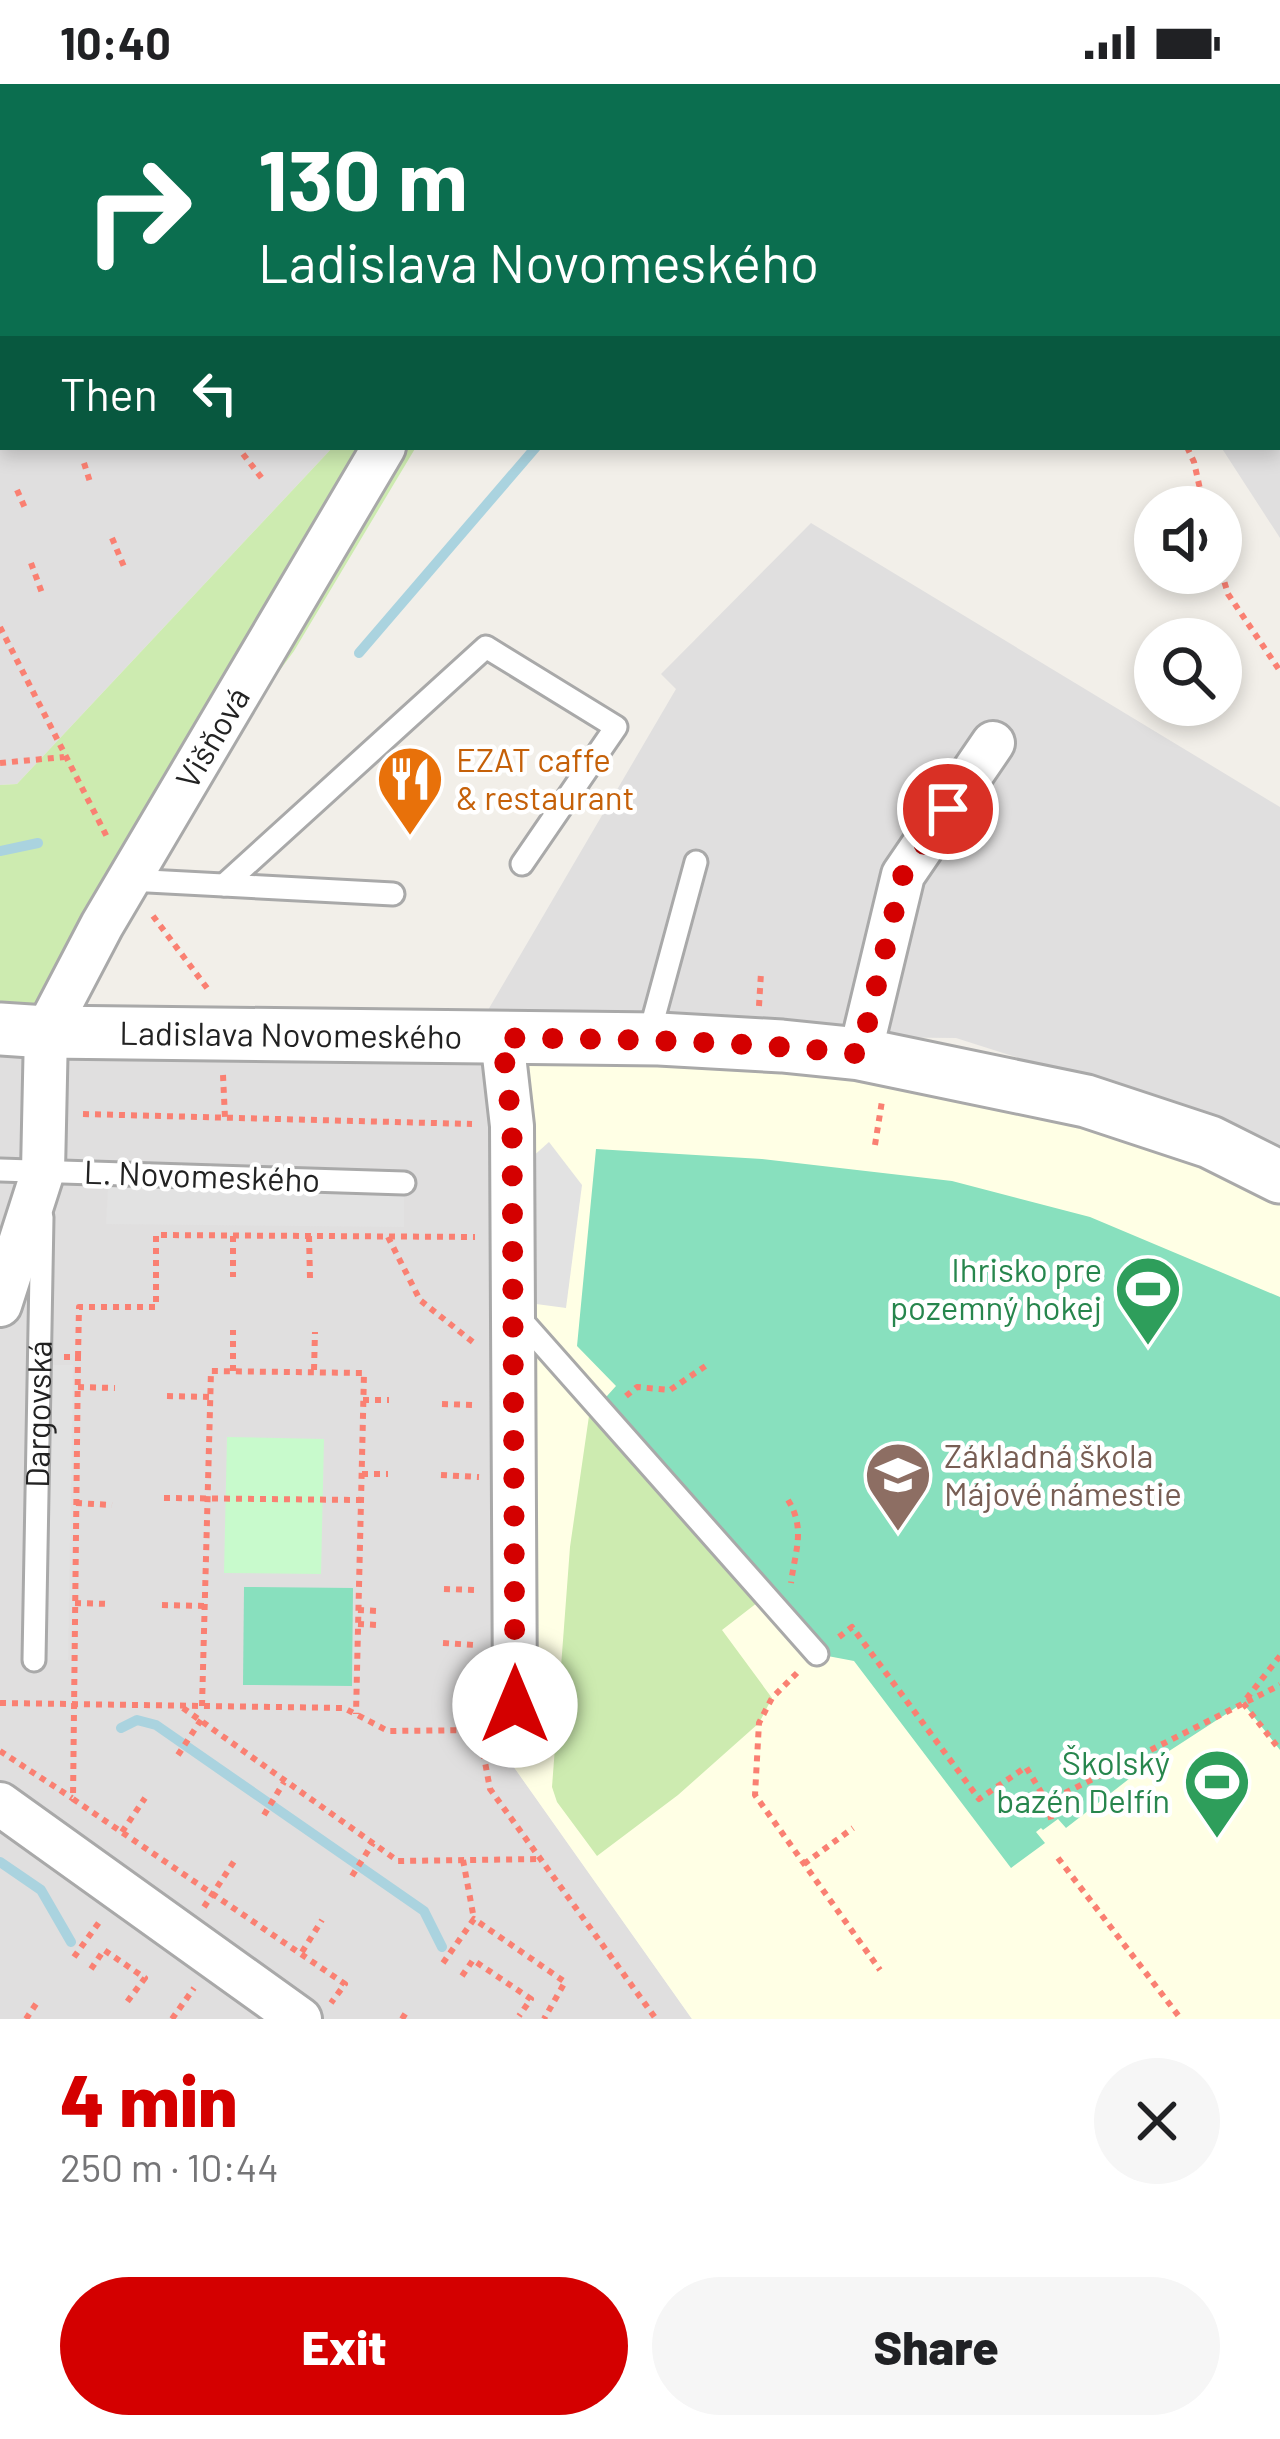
<!DOCTYPE html>
<meta charset="utf-8">
<style>
:root{--surface:#fff;--page:#f6f6f6;--text:#202124;--muted:#757577;--accent:#d40000}
body{margin:0;font-family:Barlow,sans-serif;background:var(--page);color:var(--text);height:100vh;display:flex;flex-direction:column;font-size:45px;white-space:nowrap}
*{box-sizing:border-box;margin:0}
p{font-size:39px;color:var(--muted)}
.icon{flex:none;width:66px;height:66px;fill:none;stroke:currentColor;stroke-width:2;stroke-linecap:round;stroke-linejoin:round}
.map{position:relative;height:1935px;overflow:hidden}
.details{display:flex;flex-direction:column;background:var(--surface);flex:1}
.details>*{flex:none}
.hud{position:absolute;left:0px;top:0px;width:1281px;height:366px;box-shadow:0 6px 18px #0003;background:#0b6e4f;color:#fff;overflow:hidden}
.controls{position:absolute;left:1134px;top:402px;display:grid;gap:24px}
.controls a{display:grid;place-items:center;width:108px;height:108px;border-radius:50%;background:var(--surface);box-shadow:0 6px 18px #0003;font-size:60px}
.pin{position:absolute;display:grid;place-items:center;width:102px;height:102px;color:#fff;margin:-51px;border:6px solid #fff;border-radius:50%;box-shadow:0 3px 12px #0007}
.me{position:absolute;width:132px;margin:-66px;rotate:0deg;stroke-linejoin:round;filter:drop-shadow(0 0 9px #0008)}
.turn{display:flex;align-items:center;gap:42px;height:252px;padding:0 60px;font-size:54px}
.turn .icon{width:156px;height:156px;stroke-width:2.5}
.turn b{display:block;font-size:84px;line-height:102px}
.then{display:flex;align-items:center;height:114px;padding:0 60px;background:#0003;gap:24px;font-size:45px}
.round{display:grid;place-items:center;flex:none;width:126px;height:126px;border-radius:63px;background:var(--page)}
.headline{display:flex;align-items:center;justify-content:space-between;height:204px;padding:0 60px}
h1{font-size:72px;font-weight:800;line-height:90px;color:var(--accent)}
.action{display:flex;gap:24px;margin-top:auto;padding:24px 60px}
.action a{flex:1;height:138px;border-radius:72px;background:var(--accent);color:#fff;font-size:48px;font-weight:800;line-height:138px;text-align:center}
.action a+a{background:var(--page);color:var(--text)}
.status{display:flex;justify-content:space-between;align-items:center;height:84px;padding:0 60px;background:var(--surface);direction:ltr}
.status svg{height:33px;fill:currentColor}
.map>svg:first-child{display:block}
.residential{fill:#e0dfdf}
.education{fill:#ffffe5}
.grass{fill:#cdebb0}
.park{fill:#c8facc}
.pitch{fill:#88e0be}
.parking{fill:#e2e2e2}
.lines{fill:none;stroke-linecap:round;stroke-linejoin:round}
.stream{stroke:#aad3df;stroke-width:10}
.service-casing{stroke:#a9a9a9;stroke-width:27}
.minor-casing{stroke:#a9a9a9;stroke-width:48}
.tertiary-casing{stroke:#a9a9a9;stroke-width:57}
.path{stroke:#fa8072;stroke-width:6;stroke-dasharray:6 6;stroke-linecap:butt}
.service{stroke:#fff;stroke-width:21}
.minor{stroke:#fff;stroke-width:42}
.tertiary{stroke:#fff;stroke-width:51}
.route{stroke:#d40000;stroke-width:21;stroke-dasharray:0 37.8}
.labels{text-anchor:middle;stroke-width:9;stroke-linejoin:round;paint-order:stroke}
.street-label{font-size:33px;fill:#222;stroke:#fff}
.food-label{font-size:33px;fill:#c56008;stroke:#fff;text-anchor:start}
.leisure-label{font-size:33px;fill:#27864d;stroke:#fff;text-anchor:end}
.education-label{font-size:33px;fill:#785e54;stroke:#fff;text-anchor:start}
</style>
<div class="status"><b>10:40</b><svg viewBox="0 0 49 12"><path d="M0 12V9h3v3zM5 12V6h3v6zM10 12V3h3v9zM15 12V0h3v12zM26 1h20v11H26zM47 4h2v5h-2z"/></svg></div>
<div class="map">
<svg width="1280" height="1935" viewBox="0 0 1280 1935">
<rect width="100%" height="100%" fill="#f2efe9"/>
<g class="residential">
<polygon points="0,0 547,0 546,3 3,3 3,363 333,363 17,700 0,701"/>
<polygon points="1280,158 1280,454 1221,363 1278,363"/>
<polygon points="811,439 1280,723 1280,1078 1197,1031 956,954 507,950 524,1228 506,1672 692,1935 0,1935 0,959 474,950 676,605 661,590"/>
</g>
<polygon class="education" points="507,950 782,962 1280,1093 1280,1935 692,1935 506,1672 524,1229"/>
<g class="grass">
<polygon points="333,363 416,363 294,567 127,793 57,959 0,959 0,701 17,700"/>
<polygon points="598,1322 766,1512 722,1546 772,1614 759,1639 678,1711 597,1772 557,1718 552,1703 570,1463 589,1332"/>
</g>
<polygon class="park" points="227,1353 324,1355 321,1490 224,1489"/>
<g class="pitch">
<polygon points="596,1065 762,1075 952,1097 1090,1133 1280,1213 1280,1666 1243,1619 1143,1684 1066,1744 1058,1735 1043,1746 1041,1744 1036,1748 1045,1759 1011,1784 854,1577 817,1570 598,1322 616,1302 577,1262"/>
<polygon points="244,1503 353,1504 352,1602 243,1601"/>
</g>
<g class="parking">
<polygon points="549,1058 582,1101 566,1224 514,1217 530,1075"/>
<polygon points="109,1090 404,1099 404,1143 106,1140"/>
<polygon points="39,1281 73,1281 68,1576 34,1576"/>
</g>
<g class="lines">
<g class="stream">
<polyline points="656,3 656,0"/>
<polyline points="359,569 536,363"/>
<polyline points="0,767 38,759"/>
<polyline points="121,1644 137,1636 156,1641 424,1827 442,1863"/>
<polyline points="0,1778 41,1806 71,1858"/>
</g>
<g class="service-casing">
<g id="service">
<polyline points="0,337 3,336"/>
<polyline points="129,796 393,810"/>
<polyline points="224,801 486,563 616,643 522,780"/>
<polyline points="648,955 696,778"/>
<polyline points="0,1086 404,1099"/>
<polyline points="515,1229 817,1570"/>
<path id="s1" d="M34,1576L42,1133"/>
</g>
</g>
<g class="minor-casing">
<g id="minor">
<polyline points="304,3 307,0"/>
<polyline points="511,3 511,0"/>
<polyline points="0,220 3,219"/>
<polyline points="502,954 512,1042 515,1621"/>
<polyline points="860,970 903,791 993,659"/>
<path id="s2" d="M0,1221L43,1087L46,948L102,841L384,363"/>
<polyline points="0,1720 300,1935"/>
</g>
</g>
<g class="tertiary-casing">
<g id="tertiary">
<path id="s3" d="M0,945L46,948L659,955L782,962L860,970L1086,1017L1210,1058L1280,1093"/>
</g>
</g>
<g class="path">
<polyline points="775,3 775,0"/>
<polyline points="1182,3 1184,0"/>
<polyline points="1187,363 1194,378 1204,423"/>
<polyline points="243,370 264,397"/>
<polyline points="84,379 90,398"/>
<polyline points="17,406 25,424"/>
<polyline points="112,454 125,485"/>
<polyline points="31,479 42,509"/>
<polyline points="1221,487 1228,510 1280,587"/>
<polyline points="0,543 107,753"/>
<polyline points="0,679 64,673"/>
<polyline points="153,832 210,908"/>
<polyline points="759,922 761,889"/>
<polyline points="223,991 225,1034"/>
<polyline points="83,1030 472,1040"/>
<polyline points="875,1061 882,1017"/>
<polyline points="233,1152 233,1193"/>
<polyline points="309,1152 310,1194"/>
<polyline points="388,1153 420,1216 474,1259"/>
<polyline points="64,1273 78,1273 73,1715 345,1900 331,1919"/>
<polyline points="78,1273 79,1223 156,1223 156,1151 475,1153"/>
<polyline points="314,1286 315,1248"/>
<polyline points="233,1287 233,1246"/>
<polyline points="78,1303 115,1304"/>
<polyline points="167,1312 210,1313"/>
<polyline points="626,1312 637,1303 670,1306 707,1281"/>
<polyline points="363,1316 389,1316"/>
<polyline points="442,1320 474,1321"/>
<polyline points="362,1390 388,1390"/>
<polyline points="441,1391 479,1393"/>
<polyline points="164,1414 361,1416"/>
<path d="M788,1416C806,1445 795,1467 791,1499"/>
<polyline points="76,1419 112,1421"/>
<polyline points="444,1505 476,1506"/>
<polyline points="75,1519 110,1520"/>
<polyline points="162,1521 204,1522"/>
<polyline points="358,1526 378,1527"/>
<polyline points="358,1540 378,1541"/>
<polyline points="839,1553 852,1543 979,1715 1026,1683 1047,1718 1280,1601"/>
<polyline points="443,1559 475,1561"/>
<polyline points="1280,1572 1243,1619 1280,1666"/>
<polyline points="797,1589 772,1614 759,1639 755,1711 880,1886"/>
<polyline points="0,1619 344,1624 388,1647 479,1646"/>
<polyline points="202,1622 211,1287 364,1289 356,1630"/>
<polyline points="183,1624 398,1777 540,1775"/>
<polyline points="479,1633 479,1646 490,1705 656,1935"/>
<polyline points="0,1667 72,1714"/>
<polyline points="178,1671 201,1636"/>
<polyline points="1047,1718 1052,1739"/>
<polyline points="264,1731 284,1698"/>
<polyline points="122,1748 145,1714"/>
<polyline points="1058,1774 1181,1935"/>
<polyline points="463,1776 474,1835"/>
<polyline points="804,1780 853,1744"/>
<polyline points="352,1792 373,1759"/>
<polyline points="204,1823 235,1776"/>
<polyline points="302,1868 322,1836"/>
<polyline points="74,1873 100,1837"/>
<polyline points="443,1879 474,1835 565,1898 544,1935"/>
<polyline points="91,1885 104,1866 145,1894 127,1918"/>
<polyline points="462,1892 473,1876 531,1915 519,1932"/>
<polyline points="26,1935 36,1920"/>
<polyline points="172,1935 194,1904"/>
<polyline points="402,1935 407,1927"/>
</g>
<use href="#service" class="service"/>
<use href="#minor" class="minor"/>
<use href="#tertiary" class="tertiary"/>
</g>
<g class="lines">
<path class="route" d="M515,1621L512,1042L502,954C622,955 741,957 860,970L903,791L948,725"/>
</g>
<defs>
<g id="restaurant-pin" transform="scale(3.45)"><path d="M0 17L-7.5 6A9.5 9.5 0 1 1 7.5 6Z" fill="#e8710a" stroke="#fff"/><path d="M-5-6h1v4h1v-4h1v4h1v-4h1v5L-1.5 .5V6h-2V.5L-5-1ZM5-6V6H3V1.5H1.5Q1.5-4 5-6Z" fill="#fff"/></g>
<g id="stadium-pin" transform="scale(3.45)"><path d="M0 17L-7.5 6A9.5 9.5 0 1 1 7.5 6Z" fill="#2e9e5b" stroke="#fff"/><path d="M0-5a6.5 5 0 1 0 0 10a6.5 5 0 1 0 0-10ZM-3.5-1.8h7v3.6h-7Z" fill="#fff"/></g>
<g id="school-pin" transform="scale(3.45)"><path d="M0 17L-7.5 6A9.5 9.5 0 1 1 7.5 6Z" fill="#8d6e63" stroke="#fff"/><path d="M0-5L7-2L0 1L-7-2ZM-4 1L0 2.5L4 1V4Q0 6-4 4Z" fill="#fff"/></g>
</defs>
<g fill-rule="evenodd">
<use href="#restaurant-pin" x="410" y="695"/>
<use href="#stadium-pin" x="1148" y="1205"/>
<use href="#school-pin" x="898" y="1391"/>
<use href="#stadium-pin" x="1217" y="1698"/>
</g>
<g class="labels">
<g class="street-label">
<text dy="12" stroke="none"><textPath href="#s2" startOffset="618">Višňová</textPath></text>
<text dy="12" stroke="none"><textPath href="#s3" startOffset="291">Ladislava Novomeského</textPath></text>
<text transform="translate(202 1092) rotate(2)" y="12">L. Novomeského</text>
<text dy="12" stroke="none"><textPath href="#s1" startOffset="246">Dargovská</textPath></text>
</g>
<g class="food-label">
<text x="456" y="688">EZAT caffe<tspan x="456" dy="38">&amp; restaurant</tspan></text>
</g>
<g class="leisure-label">
<text x="1102" y="1198">Ihrisko pre<tspan x="1102" dy="38">pozemný hokej</tspan></text>
<text x="1170" y="1691">Školský<tspan x="1170" dy="38">bazén Delfín</tspan></text>
</g>
<g class="education-label">
<text x="944" y="1384">Základná škola<tspan x="944" dy="38">Májové námestie</tspan></text>
</g>
</g>
</svg>
<div class="controls">
<a><svg class="icon" aria-label="sound" viewBox="0 0 24 24"><path d="M4 9h4l5-4v14l-5-4H4zM17 9q2 3 0 6"/></svg></a>
<a><svg class="icon" aria-label="search" viewBox="0 0 24 24"><circle cx="10" cy="10" r="6"/><path d="M15 15l6 6"/></svg></a>
</div>
<div class="pin" style="left:948px;top:725px;background:#d93025"><svg class="icon" aria-label="arrive" viewBox="0 0 24 24"><path d="M6 21V4h12l-3 4 3 4H6"/></svg></div>
<svg class="me" style="left:515px;top:1621px" viewBox="-20 -20 40 40"><circle r="19" fill="#fff"/><path d="M0-13L10 11 0 6-10 11z" fill="#d40000"/></svg>
<div class="hud">
<div class="turn"><svg class="icon" aria-label="right" viewBox="0 0 24 24"><path d="M7 20v-9h11M14 6l5 5-5 5"/></svg><div><b>130 m</b>Ladislava Novomeského</div></div>
<div class="then">Then<svg class="icon" aria-label="left" viewBox="0 0 24 24"><path d="M17 20v-9H6M10 6l-5 5 5 5"/></svg></div>
</div>
</div>
<section class="details">
<div class="headline"><div><h1>4 min</h1><p>250 m · 10:44</p></div><a class="round"><svg class="icon" aria-label="close" viewBox="0 0 24 24"><path d="M6 6l12 12M18 6L6 18"/></svg></a></div>
<div class="action"><a>Exit</a><a>Share</a></div>
</section>
